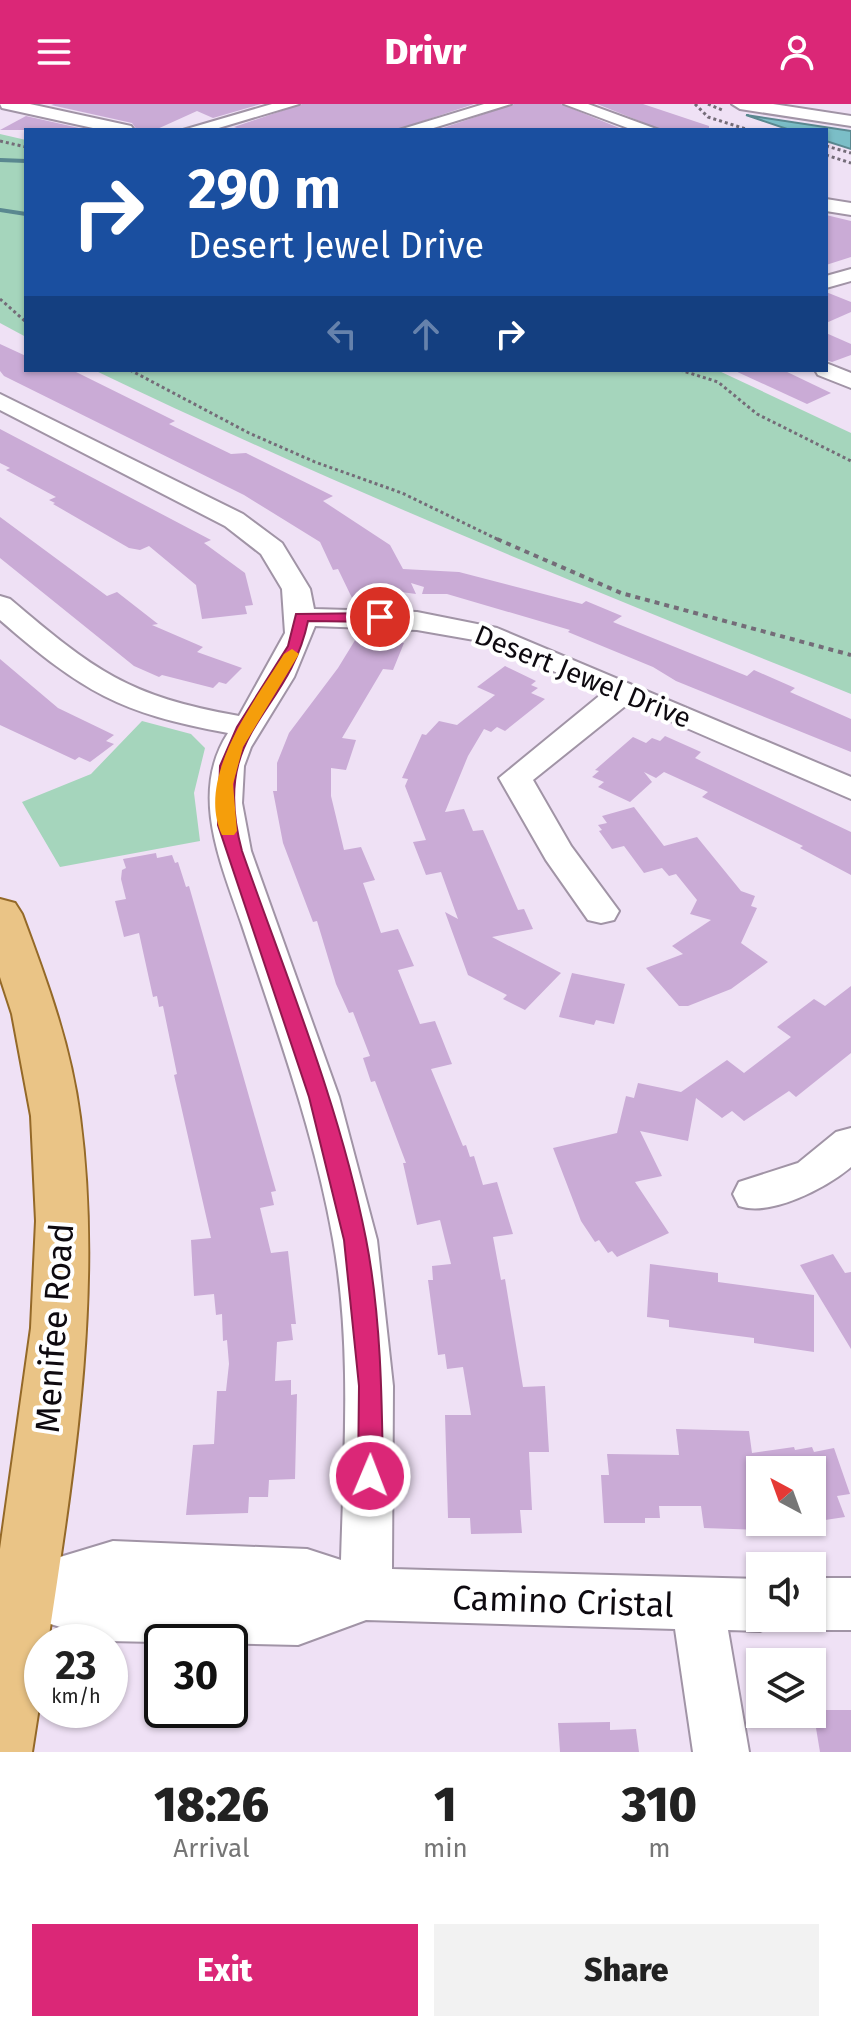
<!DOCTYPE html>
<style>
:root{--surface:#fff;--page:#f2f2f2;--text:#222;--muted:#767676;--accent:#db2777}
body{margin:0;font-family:"Fira Sans",sans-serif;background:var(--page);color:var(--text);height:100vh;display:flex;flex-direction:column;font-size:30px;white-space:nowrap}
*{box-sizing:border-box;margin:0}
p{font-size:26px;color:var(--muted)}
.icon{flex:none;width:44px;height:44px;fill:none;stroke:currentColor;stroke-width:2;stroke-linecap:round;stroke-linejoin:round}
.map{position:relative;height:1648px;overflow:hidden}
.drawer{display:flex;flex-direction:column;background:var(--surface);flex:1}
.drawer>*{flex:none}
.hud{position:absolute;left:24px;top:24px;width:804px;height:244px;border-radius:0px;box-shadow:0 2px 6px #0004;background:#1a4fa0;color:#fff;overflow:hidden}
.needle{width:52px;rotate:319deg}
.fabs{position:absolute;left:746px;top:1352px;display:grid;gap:16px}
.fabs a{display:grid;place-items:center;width:80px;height:80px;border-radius:0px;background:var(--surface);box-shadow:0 2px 6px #0004;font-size:40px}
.speed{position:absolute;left:24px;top:1520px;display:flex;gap:16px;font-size:40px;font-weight:700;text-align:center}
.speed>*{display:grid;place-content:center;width:104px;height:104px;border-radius:50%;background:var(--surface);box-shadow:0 2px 6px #0004;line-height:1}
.speed small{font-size:20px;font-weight:400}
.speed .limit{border:4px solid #111;border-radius:12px;background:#fff;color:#111}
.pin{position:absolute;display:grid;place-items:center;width:68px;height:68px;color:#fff;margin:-34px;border:4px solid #fff;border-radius:50%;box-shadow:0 2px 8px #0007}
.me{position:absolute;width:88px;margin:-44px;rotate:1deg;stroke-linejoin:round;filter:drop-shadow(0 0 6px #0008)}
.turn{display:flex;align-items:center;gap:28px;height:168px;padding:0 32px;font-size:36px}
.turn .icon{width:104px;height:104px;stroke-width:2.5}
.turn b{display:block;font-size:56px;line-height:68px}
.lanes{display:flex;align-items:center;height:76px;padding:0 32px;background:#0003;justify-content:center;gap:40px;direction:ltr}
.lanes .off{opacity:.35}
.eta{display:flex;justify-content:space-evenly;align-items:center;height:136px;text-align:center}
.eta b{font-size:48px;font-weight:800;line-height:56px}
.button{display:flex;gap:16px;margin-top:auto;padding:16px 32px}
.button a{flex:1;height:92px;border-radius:0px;background:var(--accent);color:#fff;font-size:32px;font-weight:800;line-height:92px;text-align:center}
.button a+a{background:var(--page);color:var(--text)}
header{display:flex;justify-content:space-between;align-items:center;height:104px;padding:0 32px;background:var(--accent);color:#fff;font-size:36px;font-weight:800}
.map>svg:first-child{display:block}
.green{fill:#a5d5bc}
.water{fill:#7bbec7;stroke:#5a8890;stroke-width:2}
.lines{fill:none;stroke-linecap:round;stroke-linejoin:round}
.stream{stroke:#5a8890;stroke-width:4}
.building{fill:#caabd6}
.minor-casing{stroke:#a194a6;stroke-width:4}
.major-casing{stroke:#946928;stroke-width:4}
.path-far1{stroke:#746c78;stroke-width:3;stroke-dasharray:3 3;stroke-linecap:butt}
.path{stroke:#746c78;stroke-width:4;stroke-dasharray:5 5;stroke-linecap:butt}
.minor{fill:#fff;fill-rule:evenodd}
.major{fill:#eac486;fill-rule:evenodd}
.route{fill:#db2777;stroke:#8e194d;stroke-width:2}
.slow{fill:#f59e0b}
.labels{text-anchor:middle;stroke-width:8;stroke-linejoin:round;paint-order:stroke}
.street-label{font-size:28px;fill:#0e0a10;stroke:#fff}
.near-street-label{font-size:34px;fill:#0e0a10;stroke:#fff}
</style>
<header><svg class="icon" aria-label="menu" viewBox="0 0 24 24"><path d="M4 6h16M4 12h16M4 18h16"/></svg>Drivr<svg class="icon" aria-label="person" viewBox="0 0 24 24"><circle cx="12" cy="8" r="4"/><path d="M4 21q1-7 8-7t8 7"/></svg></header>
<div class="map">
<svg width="851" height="1648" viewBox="0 0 851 1648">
<rect width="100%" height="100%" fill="#efe1f5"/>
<g class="green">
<polygon points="0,30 26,36 26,233 0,219"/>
<path d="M94,266H717L851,329V590C596,488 342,385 94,266Z"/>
<polygon points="142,617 191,630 205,644 194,689 200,737 60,763 22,698 91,670"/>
</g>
<polygon class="water" points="746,11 851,27 851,45 826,37 826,26 790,26"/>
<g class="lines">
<g class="stream">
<polyline points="0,56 26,57"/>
<polyline points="0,106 26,110"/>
</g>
</g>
<g class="building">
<polygon points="54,0 261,0 213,14 197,7 155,26 137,26 132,19 51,1"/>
<polygon points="302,0 474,0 396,26 242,26 234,23"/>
<polygon points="514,0 561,0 624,26 437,26"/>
<polygon points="597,0 643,0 709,22 709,26 662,26"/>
<polygon points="26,12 88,26 0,26"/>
<polygon points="826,111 851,117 851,153 826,161"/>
<polygon points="826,188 851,198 851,208 826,219"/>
<polygon points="826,229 851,240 851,251 832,258 826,256"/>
<polygon points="0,240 26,252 26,266 72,266 175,317 169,320 231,350 246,349 333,392 323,397 390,441 403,465 459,468 582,500 586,497 622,512 613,518 747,572 754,566 795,584 790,588 851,615 851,648 676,577 653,563 568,528 570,526 447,490 422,490 424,483 411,479 416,490 394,487 352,494 338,465 333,466 320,438 244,391 4,272 0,267"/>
<polygon points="733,266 783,266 831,289 807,300"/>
<polygon points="0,325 211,436 204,439 245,469 253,501 245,502 247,510 202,515 196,481 149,442 140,446 129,444 53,400 55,399 49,396 56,393 6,366 10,364 0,359"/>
<polygon points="0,413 107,492 117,488 158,520 152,521 203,543 197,548 242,564 226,580 219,578 213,584 162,571 159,573 134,562 0,454"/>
<polygon points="357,533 404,539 393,566 383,565 342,634 356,636 346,666 331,664 331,692 344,746 361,743 375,776 363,779 381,829 398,825 414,862 398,866 420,920 435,917 452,960 431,965 463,1042 466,1041 470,1053 474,1052 483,1081 497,1078 513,1130 493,1133 501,1176 505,1175 523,1283 545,1282 549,1348 529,1348 532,1406 520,1406 522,1429 471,1430 470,1414 448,1414 445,1311 471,1311 463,1263 447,1265 445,1250 438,1251 428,1176 433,1176 432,1162 451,1160 440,1116 417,1121 403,1059 406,1059 375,977 371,978 363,954 370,952 353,908 349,909 336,880 317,817 313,818 283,739 273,687 277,687 277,659 289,629 338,564"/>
<polygon points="0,555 58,604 114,631 106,637 114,640 90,658 79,653 75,656 0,621"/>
<polygon points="505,562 536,577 531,581 538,584 531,589 545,595 505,627 497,623 491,628 484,625 468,652 445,708 464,705 473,727 483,726 518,806 524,805 533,825 492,833 561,869 525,906 503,895 507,891 468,871 445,808 458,815 441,768 426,771 413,738 426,736 405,682 408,675 402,674 422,630 426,631 439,617 457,621 495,591 477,583"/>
<polygon points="665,632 701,648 695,654 851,728 851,771 800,744 803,742 702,693 708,688 664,668 656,674 644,668 652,678 630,698 598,683 604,678 592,673 599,667 595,666 633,633 646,639 652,634 660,637"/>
<polygon points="634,703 664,742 697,733 741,787 755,792 751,802 757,804 741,839 768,858 731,885 688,902 679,902 646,864 683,850 672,842 711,816 690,810 697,796 676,770 669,772 662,764 644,769 624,742 612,745 599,727 602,726 598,721 607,719 602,712"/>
<polygon points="156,749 157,754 172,751 175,759 178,758 186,783 189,782 276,1087 271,1088 274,1101 260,1104 271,1149 288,1147 296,1220 291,1220 293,1236 277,1238 275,1277 291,1276 291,1291 297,1290 295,1375 269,1376 268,1393 249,1393 248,1409 186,1411 193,1341 214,1340 217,1287 226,1287 229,1260 227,1236 223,1237 222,1210 216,1211 214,1190 194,1192 191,1136 211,1134 174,971 177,970 163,902 159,903 157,892 153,893 139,829 124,833 115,797 126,795 121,775 122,766 126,764 123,755"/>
<polygon points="572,869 625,880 614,920 596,916 594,921 559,913"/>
<polygon points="851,882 851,949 796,993 789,987 744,1017 732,1007 722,1014 696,994 688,1037 640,1027 662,1072 635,1078 669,1129 617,1153 612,1147 608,1149 599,1136 595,1138 581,1117 553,1044 617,1029 626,992 634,994 638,979 681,988 727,956 744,969 791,933 777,923 814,895 825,902"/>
<polygon points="833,1150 845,1169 851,1168 851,1245 800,1161"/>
<polygon points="650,1160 718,1169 718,1178 814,1191 814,1248 754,1239 754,1234 669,1223 669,1216 647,1213"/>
<polygon points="676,1325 749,1327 752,1349 794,1343 795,1346 812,1343 814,1348 834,1344 850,1390 837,1392 845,1413 812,1418 812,1366 754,1366 762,1426 704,1424 701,1402 659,1402 660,1414 645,1414 645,1419 604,1419 601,1371 609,1371 607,1350 679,1351"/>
<polygon points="813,1606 851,1606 851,1648 820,1648"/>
<polygon points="610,1618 610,1626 636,1625 639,1648 560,1648 558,1619"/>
</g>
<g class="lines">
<g class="minor-casing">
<g id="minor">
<polygon points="0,0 30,0 131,22 134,26 102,26 2,4"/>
<polygon points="272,0 299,0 212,26 183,26"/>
<polygon points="484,0 511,0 427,26 399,26"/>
<polygon points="564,0 588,0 659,26 633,26"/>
<polygon points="732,0 773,0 851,12 851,22 740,5"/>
<polygon points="826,95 851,99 851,111 826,107"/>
<polygon points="851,165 851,177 826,184 826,172"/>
<polygon points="826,259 851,269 851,284 818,271 815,266 826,266"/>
<path d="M0,290L243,410L282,439L310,485L314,505L417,508L497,524L851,673V695L629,599L533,676L571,742L619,807L614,816L601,819L588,816L546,756L499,674L604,588L480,537L417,526L315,522L294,573L251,643L244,662L242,699L251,747L339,993L377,1136L393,1282L392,1465L760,1475V1514H781L778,1519L760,1527L728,1526L749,1648H693L675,1525L366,1516L298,1541L107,1537L4,1506L0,1479L4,1470L113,1437L307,1445L341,1456C344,1349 352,1241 333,1135C314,1027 276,924 242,821C221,759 189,689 228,629C119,609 83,588 0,516V492L10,495C95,567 127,592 239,612L285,529L282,485L261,450L225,422L0,306Z"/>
<path d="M851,1024V1063C826,1084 771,1113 739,1102L733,1090L739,1078L798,1059L836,1028Z"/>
<polygon points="812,1474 851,1474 851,1526 812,1526 794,1518 792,1514 812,1514"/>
</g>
</g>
<g class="major-casing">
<path id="major" d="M0,795L15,799L22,810C47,877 71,942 80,1013C103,1188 74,1365 48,1538H42V1584L32,1648H0V1445L31,1224L36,1117L31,1012L12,910L0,873Z"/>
</g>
<g class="path-far1">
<polyline points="695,0 708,13 749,26"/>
<polyline points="708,0 722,6"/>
<polyline points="0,37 26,43"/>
<polyline points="826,42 851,49"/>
<polyline points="826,51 851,59"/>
<polyline points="0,195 26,218"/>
<polyline points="130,266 249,329 315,358 402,389 501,437"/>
<polyline points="680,266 718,278 757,310 851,357"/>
</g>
<polyline class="path" points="497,435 621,489 851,551"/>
<use href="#minor" class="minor"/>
<use href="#major" class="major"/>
</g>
<path class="route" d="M296,510L380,509L387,513L380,518L308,517C288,613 209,625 242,747C287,875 340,1002 366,1135C381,1212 382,1294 383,1372L379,1380L370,1383L361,1380L358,1372L359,1282L344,1136L309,993L218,721L220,662L237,623L288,542Z"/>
<path class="slow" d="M292,545L299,550L243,643L233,680L237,727L234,731H222C195,673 255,597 284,550Z"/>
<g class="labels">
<g class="street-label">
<text transform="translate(583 572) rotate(22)" y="10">Desert Jewel Drive</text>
</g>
<g class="near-street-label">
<text transform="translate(54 1224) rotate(-86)" y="12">Menifee Road</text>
<text transform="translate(563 1497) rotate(2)" y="12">Camino Cristal</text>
</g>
</g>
</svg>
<div class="fabs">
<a><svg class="needle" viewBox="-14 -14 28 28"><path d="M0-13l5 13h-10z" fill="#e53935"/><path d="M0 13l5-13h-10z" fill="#767676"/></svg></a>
<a><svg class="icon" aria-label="sound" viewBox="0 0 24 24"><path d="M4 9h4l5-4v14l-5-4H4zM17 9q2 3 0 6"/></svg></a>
<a><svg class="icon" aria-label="layers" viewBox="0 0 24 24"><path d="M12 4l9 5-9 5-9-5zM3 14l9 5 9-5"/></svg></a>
</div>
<div class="speed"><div>23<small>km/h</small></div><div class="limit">30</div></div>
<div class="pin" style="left:380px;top:513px;background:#d93025"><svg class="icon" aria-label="arrive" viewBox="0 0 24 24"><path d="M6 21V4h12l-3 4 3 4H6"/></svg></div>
<svg class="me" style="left:370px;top:1372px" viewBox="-20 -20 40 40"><circle r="17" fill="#db2777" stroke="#fff" stroke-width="3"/><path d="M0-11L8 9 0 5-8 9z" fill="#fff"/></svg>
<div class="hud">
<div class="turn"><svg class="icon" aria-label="right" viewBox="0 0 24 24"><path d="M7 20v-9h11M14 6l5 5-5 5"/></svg><div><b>290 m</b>Desert Jewel Drive</div></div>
<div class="lanes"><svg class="icon off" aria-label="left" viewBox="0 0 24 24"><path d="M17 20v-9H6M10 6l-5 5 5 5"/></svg><svg class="icon off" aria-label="ahead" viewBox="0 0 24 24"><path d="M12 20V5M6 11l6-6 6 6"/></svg><svg class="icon" aria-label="right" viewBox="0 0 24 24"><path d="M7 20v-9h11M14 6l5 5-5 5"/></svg></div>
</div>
</div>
<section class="drawer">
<div class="eta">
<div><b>18:26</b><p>Arrival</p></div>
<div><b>1</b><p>min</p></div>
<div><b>310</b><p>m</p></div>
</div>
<div class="button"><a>Exit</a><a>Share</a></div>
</section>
